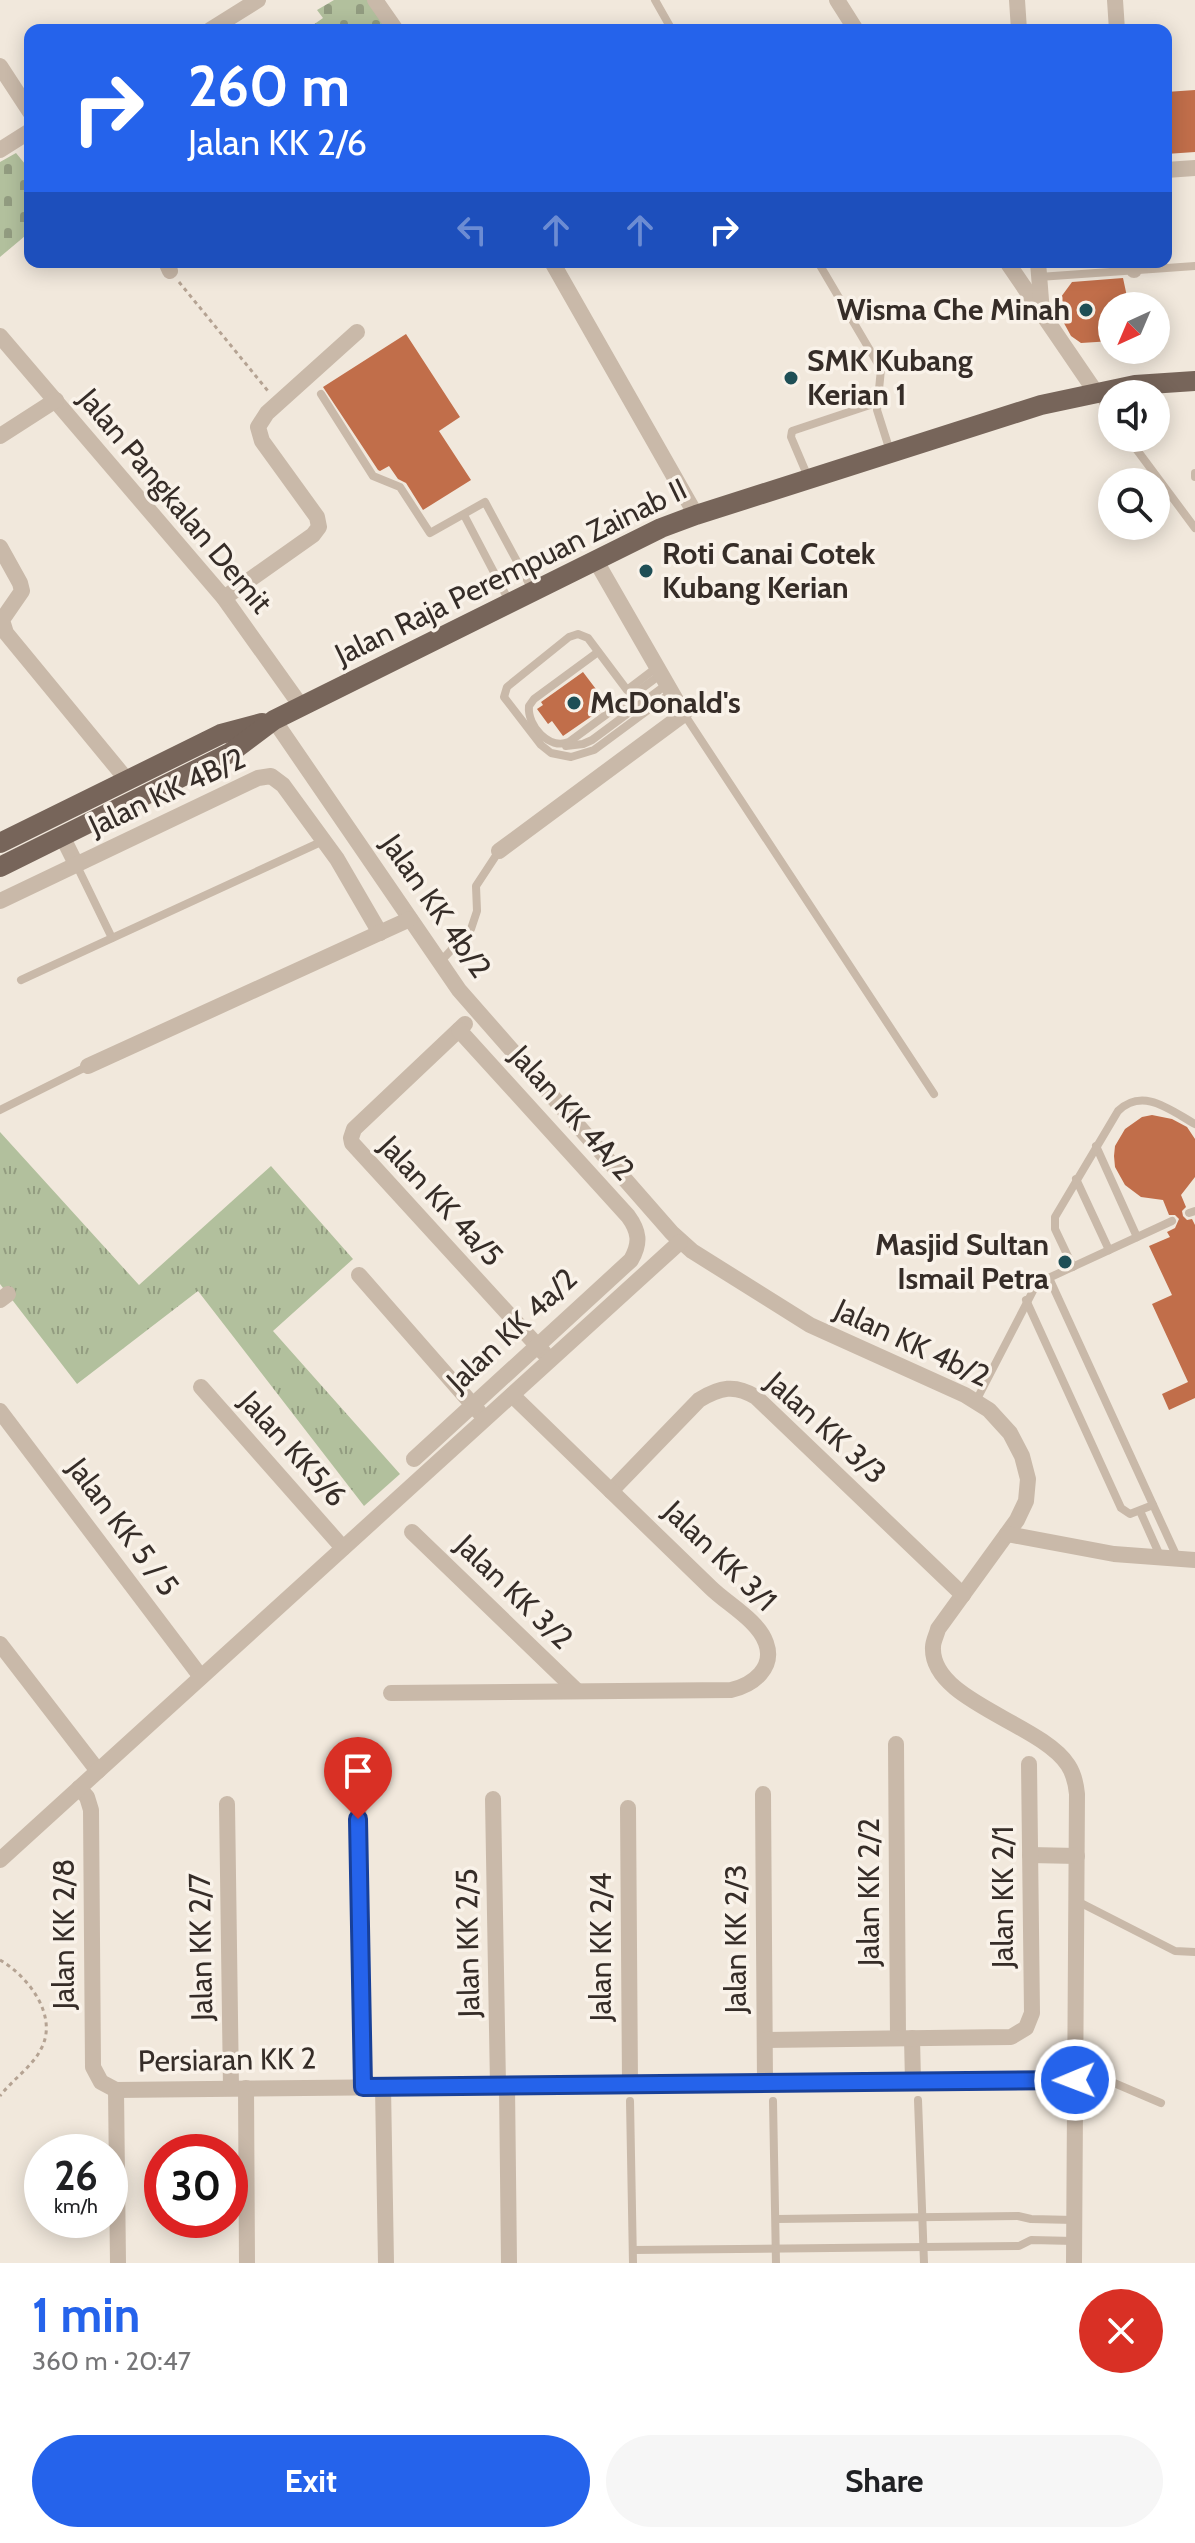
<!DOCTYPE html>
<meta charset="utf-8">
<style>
:root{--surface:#fff;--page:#f6f6f6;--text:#202124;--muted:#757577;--accent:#2563eb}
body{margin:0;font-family:Cabin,sans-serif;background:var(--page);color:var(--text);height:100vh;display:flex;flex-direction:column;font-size:30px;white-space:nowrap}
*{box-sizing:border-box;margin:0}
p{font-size:26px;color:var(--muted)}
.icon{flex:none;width:44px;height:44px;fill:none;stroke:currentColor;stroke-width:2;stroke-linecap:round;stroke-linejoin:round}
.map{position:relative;height:2263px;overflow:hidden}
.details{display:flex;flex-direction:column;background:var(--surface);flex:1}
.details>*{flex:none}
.guide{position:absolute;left:24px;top:24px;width:1148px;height:244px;border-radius:16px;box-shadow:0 4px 20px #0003;background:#2563eb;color:#fff;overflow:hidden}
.needle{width:52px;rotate:224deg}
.buttons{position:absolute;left:1098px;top:292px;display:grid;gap:16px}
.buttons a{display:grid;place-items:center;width:72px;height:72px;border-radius:50%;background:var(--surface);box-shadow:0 4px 20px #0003;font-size:40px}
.speed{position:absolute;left:24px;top:2134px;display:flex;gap:16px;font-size:40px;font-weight:700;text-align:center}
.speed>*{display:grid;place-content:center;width:104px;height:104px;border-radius:50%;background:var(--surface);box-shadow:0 4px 20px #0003;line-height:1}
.speed small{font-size:20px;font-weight:400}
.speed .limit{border:12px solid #d22;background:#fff;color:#111}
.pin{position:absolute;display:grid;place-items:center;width:68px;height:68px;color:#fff;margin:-82px -34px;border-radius:50% 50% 50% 0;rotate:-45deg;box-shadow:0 0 8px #0007}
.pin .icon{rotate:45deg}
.me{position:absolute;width:88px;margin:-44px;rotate:269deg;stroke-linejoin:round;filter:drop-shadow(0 0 6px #0008)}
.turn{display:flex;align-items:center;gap:28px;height:168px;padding:0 32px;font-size:36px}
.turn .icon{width:104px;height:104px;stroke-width:2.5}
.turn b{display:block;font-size:56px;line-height:68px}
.lanes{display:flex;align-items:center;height:76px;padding:0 32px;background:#0003;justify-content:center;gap:40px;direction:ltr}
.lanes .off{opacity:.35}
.round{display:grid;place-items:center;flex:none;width:84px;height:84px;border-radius:42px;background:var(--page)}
.head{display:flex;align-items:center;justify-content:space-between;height:136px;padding:0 32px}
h1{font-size:48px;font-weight:700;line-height:60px;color:var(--accent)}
.primary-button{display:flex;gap:16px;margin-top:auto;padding:16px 32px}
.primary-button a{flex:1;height:92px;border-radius:48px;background:var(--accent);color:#fff;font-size:32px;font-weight:700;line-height:92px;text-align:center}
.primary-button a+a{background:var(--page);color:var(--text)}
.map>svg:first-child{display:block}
.grass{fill:url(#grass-tufts)}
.cemetery{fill:url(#cemetery-stones)}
.building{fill:#c16e4a}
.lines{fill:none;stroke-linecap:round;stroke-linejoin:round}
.path{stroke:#b5a393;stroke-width:3;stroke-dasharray:4 4;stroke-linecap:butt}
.lane{stroke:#c9b9a9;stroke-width:8}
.street{stroke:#c9b9a9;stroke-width:16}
.primary{stroke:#77655a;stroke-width:20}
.route-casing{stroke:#184099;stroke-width:20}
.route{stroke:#2563eb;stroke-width:14}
.poi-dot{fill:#1f4f56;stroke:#f9f2e9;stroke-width:3}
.labels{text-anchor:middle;stroke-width:7;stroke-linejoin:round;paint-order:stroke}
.poi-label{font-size:30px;font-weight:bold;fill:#362d28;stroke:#f9f2e9;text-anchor:start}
.street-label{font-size:30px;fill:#362d28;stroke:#f9f2e9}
</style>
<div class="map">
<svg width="1195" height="2263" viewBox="0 0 1195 2263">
<defs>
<pattern id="grass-tufts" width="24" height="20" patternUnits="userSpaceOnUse" patternTransform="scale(2)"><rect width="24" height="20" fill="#b2c09d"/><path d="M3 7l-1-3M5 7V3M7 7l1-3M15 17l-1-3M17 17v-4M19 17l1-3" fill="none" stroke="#929c80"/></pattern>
<pattern id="cemetery-stones" width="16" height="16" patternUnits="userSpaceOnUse" patternTransform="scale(2)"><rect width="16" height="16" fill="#b2c09d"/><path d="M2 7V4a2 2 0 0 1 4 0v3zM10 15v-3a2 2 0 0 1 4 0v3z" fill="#929c80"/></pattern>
</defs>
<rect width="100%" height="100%" fill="#f1e8dc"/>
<polygon class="grass" points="0,1132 139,1285 271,1166 353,1259 273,1331 400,1474 364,1506 198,1291 77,1384 0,1284"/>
<g class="cemetery">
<polygon points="334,0 371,0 393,30 306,30 323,18 317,10"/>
<polygon points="16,153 30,170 30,235 25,236 0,257 0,162"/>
</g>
<g class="building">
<polygon points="1195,90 1195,152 1166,154 1166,92"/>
<polygon points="1123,278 1129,306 1112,306 1112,341 1081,343 1071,336 1059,314 1061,297 1072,282"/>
<polygon points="406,334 460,417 439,431 471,480 423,510 406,483 398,479 389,466 380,471 378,470 323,387"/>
<polygon points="583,672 608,705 563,736 552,721 548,724 537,709 543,705 541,702"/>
<polygon points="1152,1115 1172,1119 1187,1127 1195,1139 1195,1177 1181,1195 1186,1207 1182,1211 1183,1216 1187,1220 1192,1219 1195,1225 1195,1398 1169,1410 1162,1394 1188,1382 1152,1304 1172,1295 1149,1246 1170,1237 1167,1232 1175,1228 1179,1219 1175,1215 1169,1215 1163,1200 1141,1197 1125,1185 1115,1167 1114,1156 1115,1146 1125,1129 1142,1117"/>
</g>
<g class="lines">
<g class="path">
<polyline points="179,282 268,391"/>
<path d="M0,1960C28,1976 59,2016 41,2049C32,2067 12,2080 0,2096"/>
</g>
<g class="lane">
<polyline points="655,0 672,30"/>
<polyline points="818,262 881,369 877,410 890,451"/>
<polyline points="1039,277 1195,266"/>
<polyline points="321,394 373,476 400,487 430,533 485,502 533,591"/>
<polyline points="1098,395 1112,416"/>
<polyline points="1128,438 1195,528"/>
<polyline points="1195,473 1195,477"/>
<polyline points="808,477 791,437 792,431 876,403"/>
<polyline points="464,515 510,603"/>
<path d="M598,652L534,699L529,706C527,726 549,750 569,742L660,675"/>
<polyline points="656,668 627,690 588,638 578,634 569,637 507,687 504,697 541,745 551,753 571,757 594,750 671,693"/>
<polyline points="684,714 934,1094"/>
<polyline points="566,746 583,744 592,740 666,685"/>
<polyline points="76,864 112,938"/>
<polyline points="440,962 471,929 477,911 476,886 499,851"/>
<polyline points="21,980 323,841"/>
<polyline points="0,1110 88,1066"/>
<polyline points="1096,1146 1137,1237"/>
<polyline points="1076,1179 1109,1250"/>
<polyline points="1189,1213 1195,1211"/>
<path d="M1073,1267L1055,1229V1217L1118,1111C1143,1087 1170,1110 1195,1124"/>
<polyline points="1049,1278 1177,1557"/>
<polyline points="1026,1300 1121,1508 1130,1514 1153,1505"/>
<polyline points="976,1401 1035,1287 1042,1281 1172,1221"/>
<polyline points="1140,1511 1161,1558"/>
<polyline points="1077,1901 1175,1951 1195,1952"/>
<polyline points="1075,2080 1107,2080 1161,2103"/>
<polyline points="918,2100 924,2263"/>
<polyline points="630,2101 633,2263"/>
<polyline points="773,2101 776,2263"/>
<polyline points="776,2219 1018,2216 1031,2219 1074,2220"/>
<polyline points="633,2250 1019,2246 1031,2240 1074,2241"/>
</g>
<g class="street">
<polyline points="375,0 396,30"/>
<polyline points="837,0 856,30"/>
<polyline points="1017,0 1019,30"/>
<polyline points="1115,0 1117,30"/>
<polyline points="210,30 258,0"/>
<polyline points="0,66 30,112"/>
<polyline points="0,150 30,131"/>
<polyline points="1166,170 1195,168"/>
<polyline points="166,262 170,271"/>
<polyline points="552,262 696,515"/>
<polyline points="1007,262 1095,391"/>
<polyline points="1038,262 1042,313"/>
<polyline points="1134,262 1134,270"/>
<polyline points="0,336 224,598 301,706"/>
<polyline points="0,436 56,400"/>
<polyline points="0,547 20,583 22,591 2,620 6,633 127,780"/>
<polyline points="224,598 313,535 319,527 317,517 262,441 258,427 267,413 357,332"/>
<path d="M274,720L459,990L672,1233L692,1251L810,1325L965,1395L989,1410L1010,1433L1022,1456L1028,1479L1026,1501L1017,1520L938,1629C937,1634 933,1641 933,1647C930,1701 1041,1723 1068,1765C1074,1774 1076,1784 1077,1794L1074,2263"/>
<polyline points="62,836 76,864"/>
<polyline points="499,851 684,714 596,561"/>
<polyline points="0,901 258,778 271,776 283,785 337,859 380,933"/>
<polyline points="465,1024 354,1129 351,1138 352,1143 544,1353"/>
<polyline points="88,1066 410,919"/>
<polyline points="359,1275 479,1412"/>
<polyline points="0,1300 8,1294"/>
<polyline points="201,1387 343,1548"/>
<polyline points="0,1411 201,1677"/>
<path d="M414,1459L631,1260C641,1243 639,1231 628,1216L459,1030"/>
<path d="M611,1491L699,1400C720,1387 735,1384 756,1397L963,1595"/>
<polyline points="412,1532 577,1691"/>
<polyline points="1007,1534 1114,1554 1195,1560"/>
<polyline points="0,1644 98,1771"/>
<path d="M391,1693L731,1690C753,1685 775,1668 766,1643C758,1620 727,1604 710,1587C644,1523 578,1459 512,1395"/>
<polyline points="896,1744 898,2038"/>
<polyline points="79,1788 87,1797 91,1810 93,2067 101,2082 116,2090 1075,2080"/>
<polyline points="358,1789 363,2087"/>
<polyline points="763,1794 765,2083"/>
<polyline points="493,1799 498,2086"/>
<polyline points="227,1804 231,2088"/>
<polyline points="628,1808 630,2084"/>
<polyline points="1030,1855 1077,1856"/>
<polyline points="0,1860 680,1242"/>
<polyline points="912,2038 913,2082"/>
<polyline points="765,2040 1011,2037 1026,2028 1032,2013 1029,1764"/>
<polyline points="507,2086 509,2263"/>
<polyline points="383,2087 386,2263"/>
<polyline points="246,2088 247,2263"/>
<polyline points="116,2090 118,2263"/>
</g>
<g class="primary">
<polyline points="0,843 221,734 262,723"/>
<polyline points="0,867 230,753 274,720 661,528 696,515 1041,405 1135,385 1195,381"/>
</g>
</g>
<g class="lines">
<g class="route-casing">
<polyline id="route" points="358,1819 363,2087 1075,2080"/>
</g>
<use href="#route" class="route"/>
</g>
<g class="poi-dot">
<circle cx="1086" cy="310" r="8"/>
<circle cx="791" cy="378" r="8"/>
<circle cx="646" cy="571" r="8"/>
<circle cx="574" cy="703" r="8"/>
<circle cx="1065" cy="1262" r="8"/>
</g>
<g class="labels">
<g class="poi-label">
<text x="1070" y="320" text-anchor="end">Wisma Che Minah</text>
<text x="807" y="371">SMK Kubang<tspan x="807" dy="34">Kerian 1</tspan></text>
<text x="662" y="564">Roti Canai Cotek<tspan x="662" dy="34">Kubang Kerian</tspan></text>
<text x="590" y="713">McDonald's</text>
<text x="1049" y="1255" text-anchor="end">Masjid Sultan<tspan x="1049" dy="34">Ismail Petra</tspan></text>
</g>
<g class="street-label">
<text transform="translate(175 501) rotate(50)" y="10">Jalan Pangkalan Demit</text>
<text transform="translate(511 572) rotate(-26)" y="10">Jalan Raja Perempuan Zainab II</text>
<text transform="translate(167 792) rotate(-25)" y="10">Jalan KK 4B/2</text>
<text transform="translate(436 906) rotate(55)" y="10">Jalan KK 4b/2</text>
<text transform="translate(572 1113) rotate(48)" y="10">Jalan KK 4A/2</text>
<text transform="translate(441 1201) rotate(47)" y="10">Jalan KK 4a/5</text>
<text transform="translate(512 1330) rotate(-43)" y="10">Jalan KK 4a/2</text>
<text transform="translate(912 1343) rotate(25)" y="10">Jalan KK 4b/2</text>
<text transform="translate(826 1428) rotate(42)" y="10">Jalan KK 3/3</text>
<text transform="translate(293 1449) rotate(48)" y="10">Jalan KK5/6</text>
<text transform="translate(123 1527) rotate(53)" y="10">Jalan KK 5 / 5</text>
<text transform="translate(720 1556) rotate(44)" y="10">Jalan KK 3/1</text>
<text transform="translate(514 1592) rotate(44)" y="10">Jalan KK 3/2</text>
<text transform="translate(869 1892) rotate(-90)" y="10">Jalan KK 2/2</text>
<text transform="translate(1003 1897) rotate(-90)" y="10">Jalan KK 2/1</text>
<text transform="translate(64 1934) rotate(-90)" y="10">Jalan KK 2/8</text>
<text transform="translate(736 1939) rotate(-90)" y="10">Jalan KK 2/3</text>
<text transform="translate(468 1943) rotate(-91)" y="10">Jalan KK 2/5</text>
<text transform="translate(201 1947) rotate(-91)" y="10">Jalan KK 2/7</text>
<text transform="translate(601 1947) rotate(-90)" y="10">Jalan KK 2/4</text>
<text transform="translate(227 2060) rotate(-1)" y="10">Persiaran KK 2</text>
</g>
</g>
</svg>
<div class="buttons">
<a><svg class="needle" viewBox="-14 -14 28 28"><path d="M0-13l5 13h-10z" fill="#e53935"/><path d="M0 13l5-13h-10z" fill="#757577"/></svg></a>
<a><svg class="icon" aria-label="sound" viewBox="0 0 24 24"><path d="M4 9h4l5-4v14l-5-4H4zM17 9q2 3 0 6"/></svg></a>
<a><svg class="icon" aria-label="search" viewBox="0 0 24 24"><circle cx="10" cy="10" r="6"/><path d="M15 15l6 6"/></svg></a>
</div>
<div class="speed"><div>26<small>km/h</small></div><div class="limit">30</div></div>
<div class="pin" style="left:358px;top:1819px;background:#d93025"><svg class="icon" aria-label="arrive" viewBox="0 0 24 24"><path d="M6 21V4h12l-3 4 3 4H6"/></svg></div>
<svg class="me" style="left:1075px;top:2080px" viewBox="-20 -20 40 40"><circle r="17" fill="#2563eb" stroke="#fff" stroke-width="3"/><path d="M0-11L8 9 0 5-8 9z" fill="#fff"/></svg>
<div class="guide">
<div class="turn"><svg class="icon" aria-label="right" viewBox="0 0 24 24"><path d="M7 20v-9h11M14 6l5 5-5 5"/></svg><div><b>260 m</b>Jalan KK 2/6</div></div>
<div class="lanes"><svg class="icon off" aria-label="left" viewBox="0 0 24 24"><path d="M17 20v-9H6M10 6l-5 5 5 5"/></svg><svg class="icon off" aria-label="ahead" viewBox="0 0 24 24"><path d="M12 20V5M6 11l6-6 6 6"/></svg><svg class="icon off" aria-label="ahead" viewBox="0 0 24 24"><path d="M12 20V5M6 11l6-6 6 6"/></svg><svg class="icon" aria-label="right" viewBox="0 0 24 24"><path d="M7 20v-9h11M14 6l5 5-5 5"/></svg></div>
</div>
</div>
<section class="details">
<div class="head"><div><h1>1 min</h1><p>360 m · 20:47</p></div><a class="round" style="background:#d93025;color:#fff"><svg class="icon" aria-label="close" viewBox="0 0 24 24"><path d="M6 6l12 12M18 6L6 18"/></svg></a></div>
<div class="primary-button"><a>Exit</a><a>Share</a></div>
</section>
